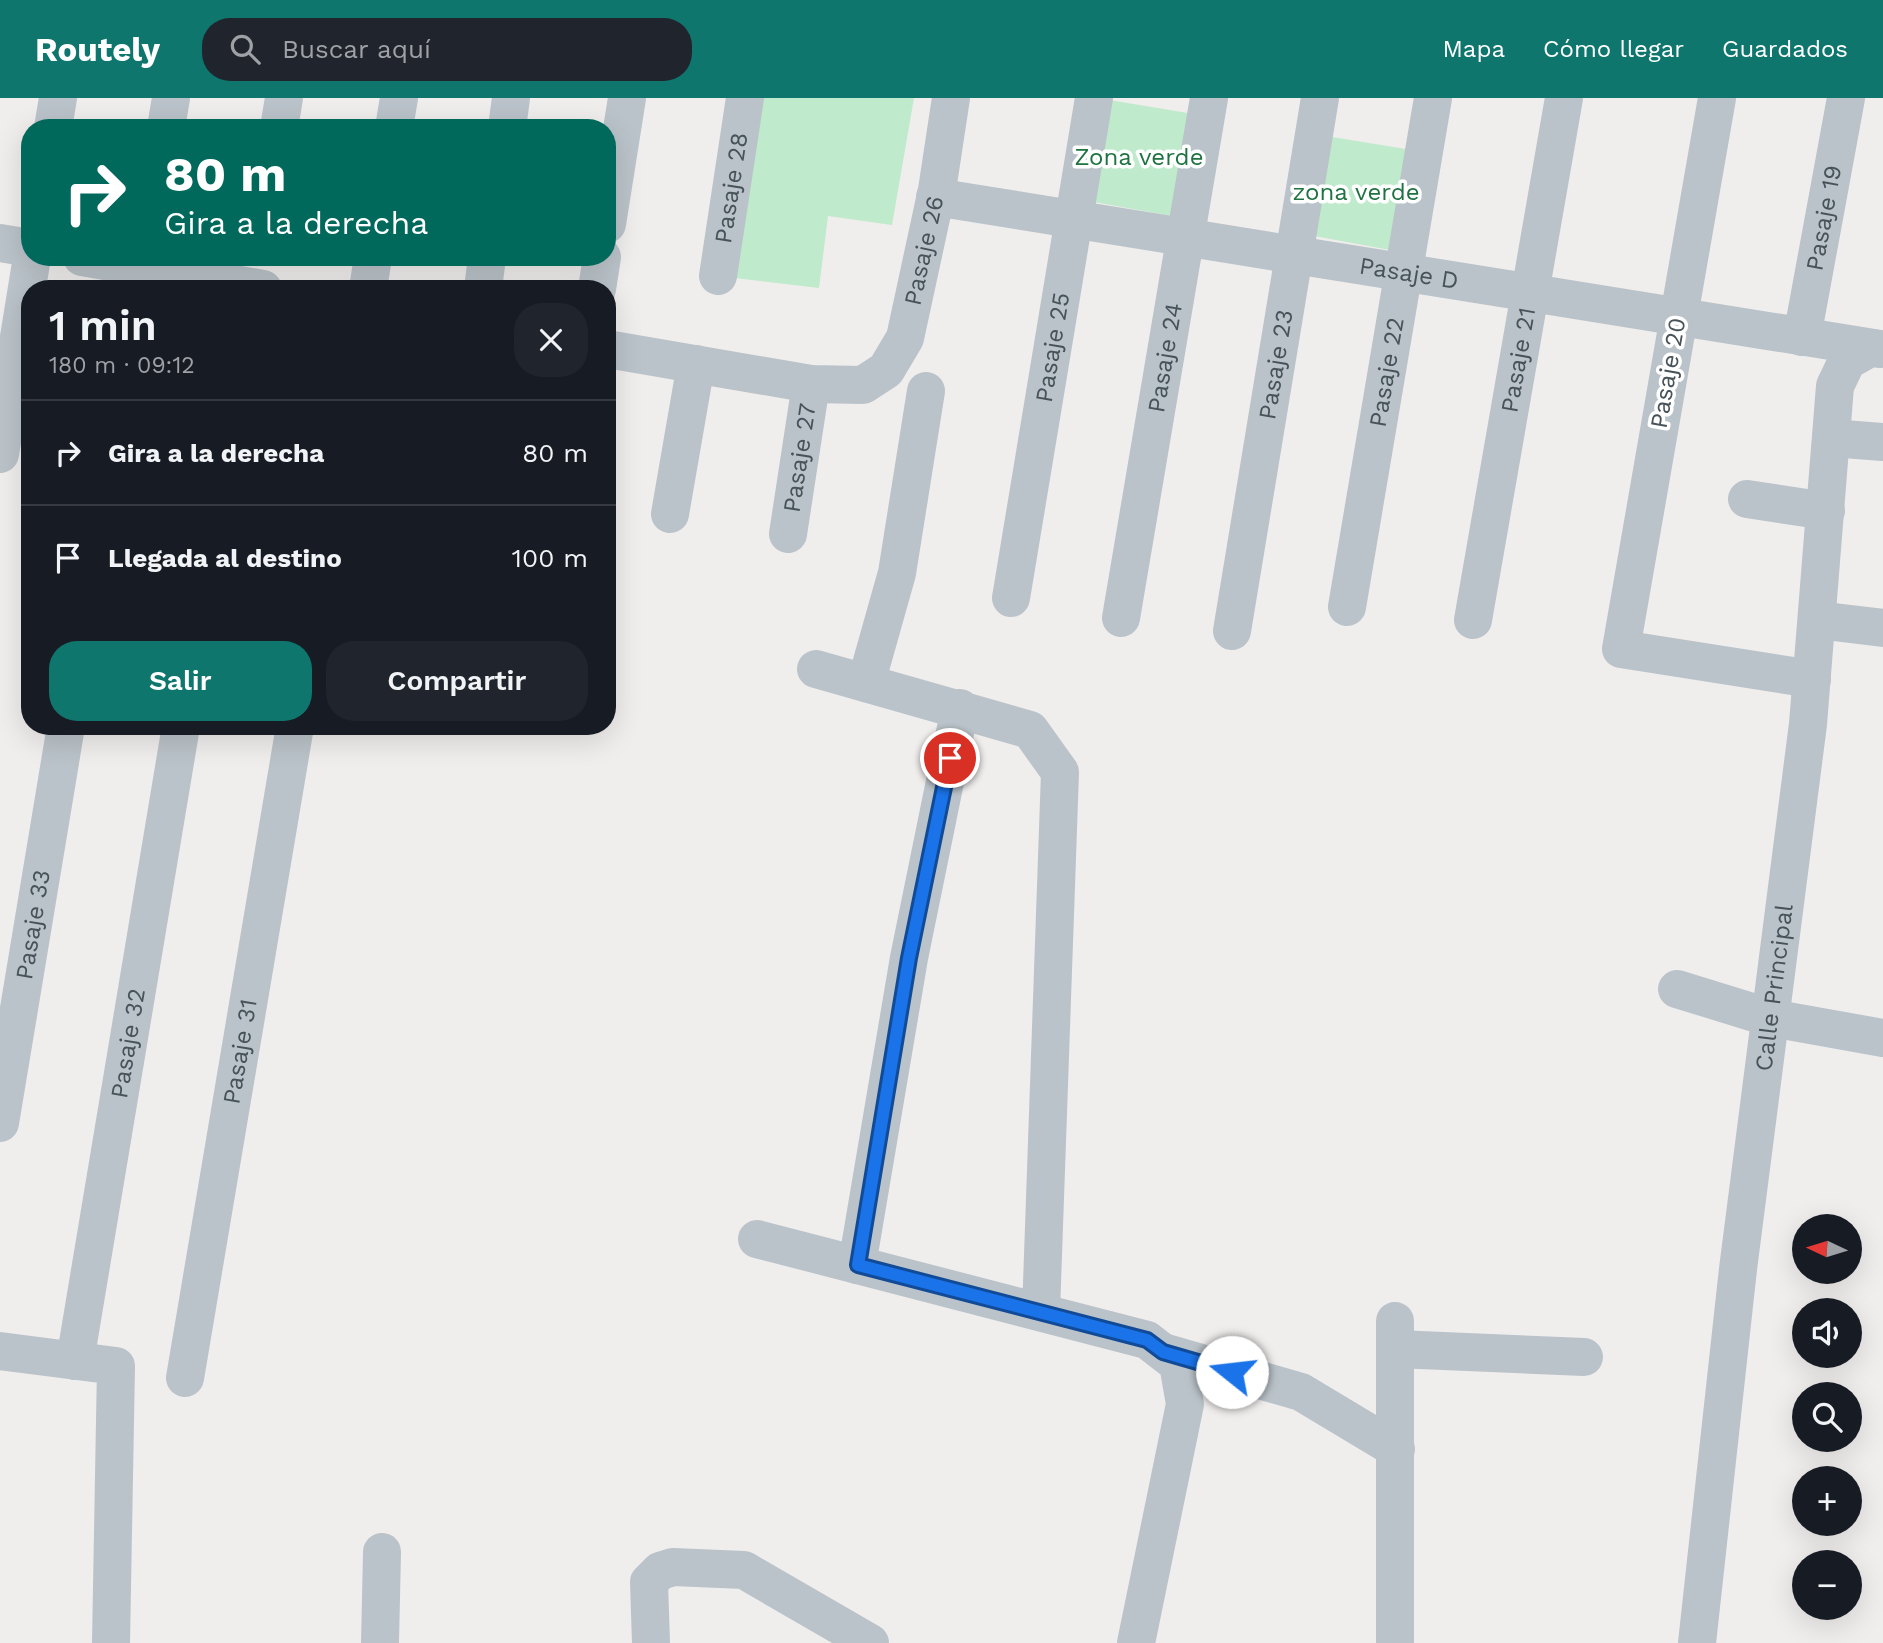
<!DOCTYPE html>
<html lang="es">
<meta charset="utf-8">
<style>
:root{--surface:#171b24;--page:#20242c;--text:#f1f3f6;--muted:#9ea1a6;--line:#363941;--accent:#0f766e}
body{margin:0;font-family:"Work Sans",sans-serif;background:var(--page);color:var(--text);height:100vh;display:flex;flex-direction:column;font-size:26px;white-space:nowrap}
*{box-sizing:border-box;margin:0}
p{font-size:23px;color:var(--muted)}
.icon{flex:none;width:38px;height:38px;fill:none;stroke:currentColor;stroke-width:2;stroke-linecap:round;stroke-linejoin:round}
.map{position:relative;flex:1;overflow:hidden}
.details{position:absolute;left:21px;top:182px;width:595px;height:455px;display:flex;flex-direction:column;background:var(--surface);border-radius:28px;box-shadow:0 7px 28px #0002}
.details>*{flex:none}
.top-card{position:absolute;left:21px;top:21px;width:595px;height:147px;border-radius:28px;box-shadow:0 7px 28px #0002;background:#00695c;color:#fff;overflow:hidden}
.needle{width:46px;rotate:274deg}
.tools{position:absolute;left:1792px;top:1116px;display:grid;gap:14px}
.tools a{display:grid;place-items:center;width:70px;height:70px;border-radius:50%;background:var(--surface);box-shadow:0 7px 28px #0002;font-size:35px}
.pin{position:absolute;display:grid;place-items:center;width:60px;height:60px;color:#fff;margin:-30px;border:4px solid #fff;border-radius:50%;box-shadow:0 2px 7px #0007}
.me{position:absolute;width:77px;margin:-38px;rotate:286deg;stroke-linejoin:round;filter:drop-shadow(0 0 5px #0008)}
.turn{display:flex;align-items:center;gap:24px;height:147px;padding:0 28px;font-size:32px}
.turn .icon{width:91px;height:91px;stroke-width:2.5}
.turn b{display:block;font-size:49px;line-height:60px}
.round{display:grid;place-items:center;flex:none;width:74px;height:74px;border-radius:28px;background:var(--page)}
.overview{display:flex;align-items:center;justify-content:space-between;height:119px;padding:0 28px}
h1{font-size:42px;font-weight:600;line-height:52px}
.cta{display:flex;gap:14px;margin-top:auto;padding:14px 28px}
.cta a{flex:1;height:80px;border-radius:28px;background:var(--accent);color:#fff;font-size:28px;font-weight:600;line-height:80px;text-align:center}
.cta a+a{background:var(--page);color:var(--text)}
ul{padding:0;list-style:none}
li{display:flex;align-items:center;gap:21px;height:105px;padding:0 28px;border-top:2px solid var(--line)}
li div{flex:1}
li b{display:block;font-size:26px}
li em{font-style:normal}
header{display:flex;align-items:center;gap:42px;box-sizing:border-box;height:98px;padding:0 35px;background:var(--accent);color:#fff}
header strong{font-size:33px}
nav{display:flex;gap:38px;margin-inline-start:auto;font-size:24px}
.search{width:490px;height:63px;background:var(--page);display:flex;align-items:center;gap:18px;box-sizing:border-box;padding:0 24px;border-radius:28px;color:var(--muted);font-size:26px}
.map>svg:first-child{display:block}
.green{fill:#bfeacb}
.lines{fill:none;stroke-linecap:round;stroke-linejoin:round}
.minor{stroke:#bac3c9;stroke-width:38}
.route-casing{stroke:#114b97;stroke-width:18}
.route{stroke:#1a73e8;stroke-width:12}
.labels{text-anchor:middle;stroke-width:7;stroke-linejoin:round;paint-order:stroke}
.park-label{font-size:24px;fill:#1f7340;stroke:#fff}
.street-label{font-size:24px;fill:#475259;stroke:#fff}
</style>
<header>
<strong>Routely</strong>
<div class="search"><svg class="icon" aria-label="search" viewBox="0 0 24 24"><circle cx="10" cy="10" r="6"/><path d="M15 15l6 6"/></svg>Buscar aquí</div>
<nav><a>Mapa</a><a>Cómo llegar</a><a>Guardados</a></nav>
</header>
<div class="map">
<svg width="1883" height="1545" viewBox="0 0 1883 1545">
<rect width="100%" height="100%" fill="#f0eded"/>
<g class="green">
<polygon points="745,0 914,0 892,127 828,118 819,190 718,178"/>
<polygon points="1097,0 1206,18 1189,121 1077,101"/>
<polygon points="1314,36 1424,54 1406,155 1298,135"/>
</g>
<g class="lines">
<g class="minor">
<polyline points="1717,0 1621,551 1812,581"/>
<polyline points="53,30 58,0"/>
<polyline points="166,30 171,0"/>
<polyline points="279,30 284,0"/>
<polyline points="394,30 399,0"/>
<polyline points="507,30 511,0"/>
<path id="s1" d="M935,99L1880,251"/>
<polyline points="607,126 627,0"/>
<polyline points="0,145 30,150"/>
<polyline points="82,159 263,191"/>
<path id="s2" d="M718,178L745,0"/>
<polyline points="368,191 373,159"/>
<polyline points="483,191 487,159"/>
<polyline points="597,191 602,159"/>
<path id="s3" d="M1802,239L1846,0"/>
<path id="s4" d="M607,251L811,286L863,287L886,272L905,240L937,92L951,0"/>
<polyline points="1831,340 1883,344"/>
<polyline points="0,356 32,159"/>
<polyline points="1747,401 1826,413"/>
<polyline points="670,416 696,266"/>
<path id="s5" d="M788,436L811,286"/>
<path id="s6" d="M1011,500L1094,0"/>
<path id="s7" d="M1347,509L1433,0"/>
<path id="s8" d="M1121,520L1209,0"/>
<path id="s9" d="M1473,522L1564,0"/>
<polyline points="1817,522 1883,530"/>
<path id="s10" d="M1232,533L1320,0"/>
<polyline points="816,571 1030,632 1060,674 1041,1214"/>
<polyline points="866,585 897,475 926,293"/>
<polyline points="1677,891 1771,920 1883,940"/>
<path id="s11" d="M0,1025L66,628"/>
<polyline points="757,1141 1147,1242 1178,1266 1185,1306 1136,1545"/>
<polyline points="857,1167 909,860 960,610"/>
<polyline points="1396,1251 1584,1259"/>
<polyline points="0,1253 116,1268 111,1545"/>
<polyline points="1163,1254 1301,1294 1396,1351"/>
<path id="s12" d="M75,1263L181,628"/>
<path id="s13" d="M185,1280L295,628"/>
<polyline points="380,1545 382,1454"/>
<polyline points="651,1545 649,1484 660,1473 673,1469 744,1472 870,1545"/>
<polyline points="1395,1545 1395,1223"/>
<path id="s14" d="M1697,1545L1738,1171L1808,626L1835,288L1847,263L1870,250"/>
</g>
</g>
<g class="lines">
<g class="route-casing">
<polyline id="route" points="950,660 909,860 858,1167 1147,1242 1163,1254 1232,1274"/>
</g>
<use href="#route" class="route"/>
</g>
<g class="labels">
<g class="park-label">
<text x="1139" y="67">Zona verde</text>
<text x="1356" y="102">zona verde</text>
</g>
<g class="street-label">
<text dy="8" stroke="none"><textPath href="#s2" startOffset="89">Pasaje 28</textPath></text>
<text dy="8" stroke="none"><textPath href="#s3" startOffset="121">Pasaje 19</textPath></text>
<text dy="8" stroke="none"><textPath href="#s4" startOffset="413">Pasaje 26</textPath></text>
<text dy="8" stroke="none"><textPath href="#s1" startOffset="480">Pasaje D</textPath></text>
<text dy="8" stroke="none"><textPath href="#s6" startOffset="254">Pasaje 25</textPath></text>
<text dy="8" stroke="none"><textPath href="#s8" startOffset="264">Pasaje 24</textPath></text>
<text dy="8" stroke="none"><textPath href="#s9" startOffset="264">Pasaje 21</textPath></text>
<text dy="8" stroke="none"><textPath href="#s10" startOffset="270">Pasaje 23</textPath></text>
<text dy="8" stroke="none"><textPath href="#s7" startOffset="238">Pasaje 22</textPath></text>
<text transform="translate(1668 275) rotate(-80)" y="8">Pasaje 20</text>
<text dy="8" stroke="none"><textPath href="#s5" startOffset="77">Pasaje 27</textPath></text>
<text dy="8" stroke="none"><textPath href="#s11" startOffset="201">Pasaje 33</textPath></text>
<text dy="8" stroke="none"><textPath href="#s14" startOffset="660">Calle Principal</textPath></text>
<text dy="8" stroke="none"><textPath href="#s12" startOffset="322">Pasaje 32</textPath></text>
<text dy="8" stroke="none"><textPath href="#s13" startOffset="331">Pasaje 31</textPath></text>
</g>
</g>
</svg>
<div class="tools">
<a><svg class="needle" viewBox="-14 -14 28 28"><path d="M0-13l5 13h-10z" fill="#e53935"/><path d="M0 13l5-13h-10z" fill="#9ea1a6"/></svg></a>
<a><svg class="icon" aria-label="sound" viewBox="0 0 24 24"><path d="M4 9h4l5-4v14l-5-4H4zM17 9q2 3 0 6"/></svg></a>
<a><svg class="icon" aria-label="search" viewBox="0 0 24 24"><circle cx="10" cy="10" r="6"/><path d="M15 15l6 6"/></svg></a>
<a>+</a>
<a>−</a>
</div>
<div class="pin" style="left:950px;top:660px;background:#d93025"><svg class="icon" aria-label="arrive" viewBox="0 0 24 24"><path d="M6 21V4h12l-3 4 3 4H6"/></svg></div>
<svg class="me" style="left:1232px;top:1274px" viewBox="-20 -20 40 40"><circle r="19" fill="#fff"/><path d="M0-13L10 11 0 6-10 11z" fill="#1a73e8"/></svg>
<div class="top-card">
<div class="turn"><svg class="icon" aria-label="right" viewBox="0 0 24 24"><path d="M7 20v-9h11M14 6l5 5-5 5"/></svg><div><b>80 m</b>Gira a la derecha</div></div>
</div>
<section class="details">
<div class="overview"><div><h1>1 min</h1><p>180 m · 09:12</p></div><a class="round"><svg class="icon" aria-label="close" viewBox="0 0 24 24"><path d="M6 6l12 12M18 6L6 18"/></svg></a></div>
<ul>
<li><svg class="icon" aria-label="right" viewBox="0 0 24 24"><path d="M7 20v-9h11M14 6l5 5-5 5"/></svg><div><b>Gira a la derecha</b></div><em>80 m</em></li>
<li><svg class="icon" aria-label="arrive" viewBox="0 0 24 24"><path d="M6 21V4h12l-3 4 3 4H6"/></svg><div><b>Llegada al destino</b></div><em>100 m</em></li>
</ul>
<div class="cta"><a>Salir</a><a>Compartir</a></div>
</section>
</div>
